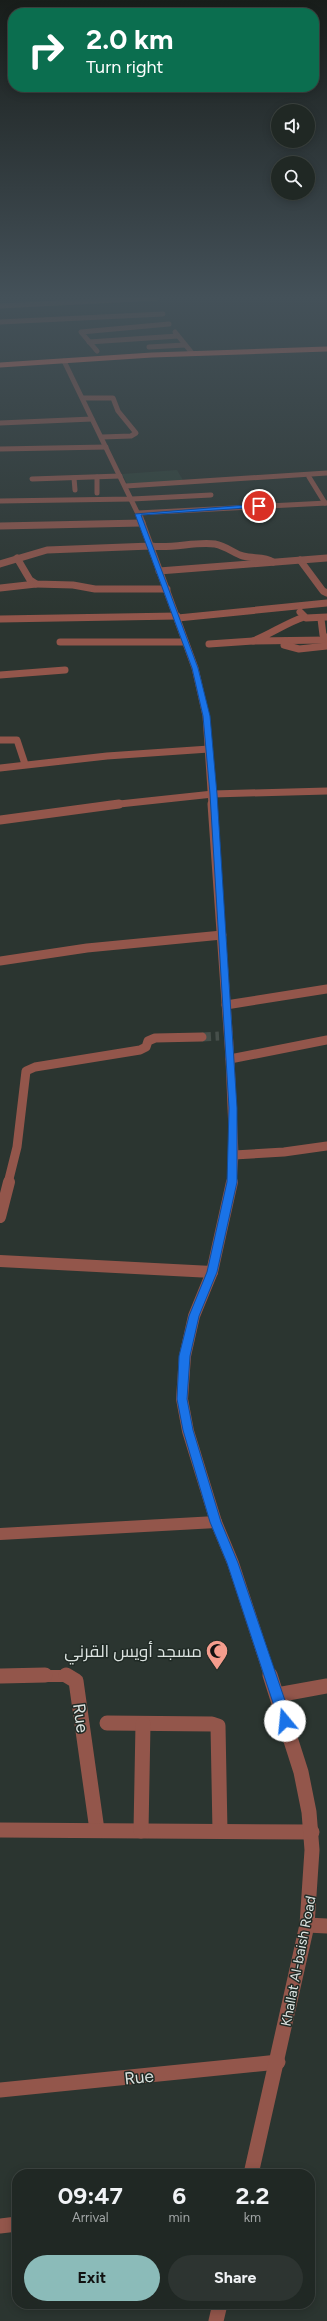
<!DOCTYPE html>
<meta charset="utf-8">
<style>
:root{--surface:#202824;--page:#2d3431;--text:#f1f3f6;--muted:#a2a6a6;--line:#3d4441;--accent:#8bbbb9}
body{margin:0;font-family:Figtree,Cairo,sans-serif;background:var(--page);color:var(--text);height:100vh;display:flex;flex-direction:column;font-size:15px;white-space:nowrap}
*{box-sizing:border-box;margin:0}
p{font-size:13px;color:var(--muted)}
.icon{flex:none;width:22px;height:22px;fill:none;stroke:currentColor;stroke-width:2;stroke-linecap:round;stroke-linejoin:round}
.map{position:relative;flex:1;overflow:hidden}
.side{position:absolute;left:12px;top:2169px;width:303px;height:140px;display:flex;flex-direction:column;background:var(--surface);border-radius:16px;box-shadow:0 2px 10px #0003,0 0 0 1px var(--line)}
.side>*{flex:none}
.hud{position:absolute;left:8px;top:8px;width:311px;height:84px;border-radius:16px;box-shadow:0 2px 10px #0003,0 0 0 1px var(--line);background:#0b6e4f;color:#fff;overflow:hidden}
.controls{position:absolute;left:271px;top:104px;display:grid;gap:8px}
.controls a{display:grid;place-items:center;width:44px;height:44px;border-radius:50%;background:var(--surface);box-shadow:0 2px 10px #0003,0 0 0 1px var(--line);font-size:20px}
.pin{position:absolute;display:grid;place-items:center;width:34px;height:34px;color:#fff;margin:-17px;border:2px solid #fff;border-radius:50%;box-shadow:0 1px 4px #0007}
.me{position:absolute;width:44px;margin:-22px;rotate:343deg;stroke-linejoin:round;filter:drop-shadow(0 0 3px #0008)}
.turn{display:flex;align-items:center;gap:14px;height:84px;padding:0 12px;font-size:18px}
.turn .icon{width:52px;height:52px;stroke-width:2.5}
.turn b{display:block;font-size:28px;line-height:34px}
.eta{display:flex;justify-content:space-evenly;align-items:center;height:68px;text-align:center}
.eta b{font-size:24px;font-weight:700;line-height:28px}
.action{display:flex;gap:8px;margin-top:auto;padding:8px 12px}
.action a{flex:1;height:46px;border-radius:24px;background:var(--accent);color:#111;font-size:16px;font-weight:700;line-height:46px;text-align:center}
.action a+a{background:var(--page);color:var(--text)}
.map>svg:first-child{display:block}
.built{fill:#304138}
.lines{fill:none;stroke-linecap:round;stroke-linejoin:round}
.minor-tunnel{stroke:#464f4a;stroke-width:9;stroke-dasharray:9 4.5;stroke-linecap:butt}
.minor-far4{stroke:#93564b;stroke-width:5}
.minor-far3{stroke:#93564b;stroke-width:7}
.minor-far2{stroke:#93564b;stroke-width:9}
.minor-far1{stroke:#93564b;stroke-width:12}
.minor{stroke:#93564b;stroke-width:15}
.major{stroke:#ef735f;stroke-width:5}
.route{fill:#1a73e8;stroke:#114b97}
.labels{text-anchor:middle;stroke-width:3;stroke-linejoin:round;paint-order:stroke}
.street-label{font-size:14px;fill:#dce3e0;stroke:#212b26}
.near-poi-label{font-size:17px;fill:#dce3e0;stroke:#212b26;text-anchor:end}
.near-street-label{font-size:17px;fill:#dce3e0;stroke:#212b26}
</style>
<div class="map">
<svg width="327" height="2321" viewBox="0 0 327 2321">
<rect width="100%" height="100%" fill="#2b3530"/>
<polygon class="built" points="177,470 184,482 128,485 122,474"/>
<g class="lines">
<polyline class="minor-tunnel" points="202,1037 219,1036"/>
<g class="minor-far4">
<polyline points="0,306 157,298"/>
<polyline points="0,322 163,314"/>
<polyline points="175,332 192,353"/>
<polyline points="89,342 178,336"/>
<polyline points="149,347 185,345"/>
<polyline points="97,351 81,332 169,324"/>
<polyline points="64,361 139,516"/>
<polyline points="83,398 113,398 118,411 136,433 131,436 102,437"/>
<polyline points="0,423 92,419"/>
<polyline points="0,449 106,447"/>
<polyline points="97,477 97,493"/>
<polyline points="309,477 325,503"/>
<polyline points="74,478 75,490"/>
<polyline points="32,479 120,476"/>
<polyline points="126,486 327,473"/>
<polyline points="0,501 132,499 211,495"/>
<polyline points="138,513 327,503"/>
</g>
<g class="minor-far3">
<polyline points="139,515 195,668 206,716 212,805"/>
<polyline points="0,526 142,523"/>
<polyline points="17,558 30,580 36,584 73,585 95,589 167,589"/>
<polyline points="300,560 323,591 327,593"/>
<path d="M0,564L47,550L151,546C173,549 196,541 215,544C226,546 235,554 243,556C254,559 264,556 273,562"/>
<polyline points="159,571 327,558"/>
<polyline points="0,588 36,584"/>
<polyline points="300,612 306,618 327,617"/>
<path d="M304,617C286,623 271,634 253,641L327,640"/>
<polyline points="178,618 327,603"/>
<polyline points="0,619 177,616"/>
<polyline points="321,619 323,635 327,638"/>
<polyline points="285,641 284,645 299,649 327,646"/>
<polyline points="60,642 185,642"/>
<polyline points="209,644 253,641"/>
<polyline points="0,675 65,670"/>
<polyline points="0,740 17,740 25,764"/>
<polyline points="0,768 107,756 209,749"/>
<polyline points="110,805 213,794 327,791"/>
</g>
<g class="minor-far2">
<polyline points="212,804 230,1059 234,1155 232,1183"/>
<polyline points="0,820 119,804"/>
<polyline points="0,961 87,948 222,935"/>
<polyline points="226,1005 327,989"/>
<polyline points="230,1059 327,1040"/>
<polyline points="234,1155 284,1152 327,1146"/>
<polyline points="8,1183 17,1147 26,1071 35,1067 140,1050 146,1047 148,1041 155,1038 202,1037"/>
</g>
<g class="minor-far1">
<polyline points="232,1182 212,1272 194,1316 185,1356 182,1399 188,1431 216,1522 233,1563 270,1676"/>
<polyline points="0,1217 9,1182"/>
<polyline points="0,1261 212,1272"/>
<polyline points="0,1534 216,1522"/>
<polyline points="1,1676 70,1676"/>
</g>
<g class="minor">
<polyline points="66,1675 76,1681 97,1830"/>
<polyline points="1,1676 45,1675"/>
<polyline points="277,1695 327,1686"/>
<polyline points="107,1723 212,1724 218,1726 220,1831"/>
<polyline points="0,1830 312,1832"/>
<polyline points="141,1831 143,1724"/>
<polyline points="307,1925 327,1926"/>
<polyline points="0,2090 278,2062"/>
<polyline points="251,2174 307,1925 312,1850 309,1812 301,1772 270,1675"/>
<polyline points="0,2226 17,2224"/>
<polyline points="216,2321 220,2304"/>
</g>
<polyline class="major" points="0,365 152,355 327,349"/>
</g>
<linearGradient id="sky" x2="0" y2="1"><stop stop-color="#181d1a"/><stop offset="0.48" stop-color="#445159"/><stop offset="1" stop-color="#445159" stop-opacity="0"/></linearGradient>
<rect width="327" height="620" fill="url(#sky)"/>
<polygon class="route" points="259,504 261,507 141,515 198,668 210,716 217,794 237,1108 237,1182 217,1272 199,1316 190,1356 187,1399 193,1430 221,1522 238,1563 292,1721 285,1726 279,1721 227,1563 210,1522 183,1430 177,1399 179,1356 189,1316 207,1272 227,1182 229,1108 210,794 203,716 192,668 135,514"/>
<defs>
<g id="mosque-pin" transform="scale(1.15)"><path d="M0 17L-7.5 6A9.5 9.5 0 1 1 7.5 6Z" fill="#f49d8d" stroke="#212b26"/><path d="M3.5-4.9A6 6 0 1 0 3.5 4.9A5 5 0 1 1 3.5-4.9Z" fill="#111"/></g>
</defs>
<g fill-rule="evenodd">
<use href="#mosque-pin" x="217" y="1651"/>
</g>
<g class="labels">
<g class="street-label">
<text transform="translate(298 1961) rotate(-79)" y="5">Khallat Al-baish Road</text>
</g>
<g class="near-poi-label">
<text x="202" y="1657">مسجد أويس القرني</text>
</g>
<g class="near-street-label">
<text transform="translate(81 1718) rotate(82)" y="6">Rue</text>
<text transform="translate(139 2077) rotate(-6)" y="6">Rue</text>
</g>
</g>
</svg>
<div class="controls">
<a><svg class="icon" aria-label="sound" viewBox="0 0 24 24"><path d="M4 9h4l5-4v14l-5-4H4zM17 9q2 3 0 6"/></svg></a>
<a><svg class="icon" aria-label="search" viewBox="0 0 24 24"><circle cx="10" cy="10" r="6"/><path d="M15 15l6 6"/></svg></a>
</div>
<div class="pin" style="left:259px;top:506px;background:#d93025"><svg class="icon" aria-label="arrive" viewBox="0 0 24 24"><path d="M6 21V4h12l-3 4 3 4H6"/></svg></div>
<svg class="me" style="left:285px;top:1721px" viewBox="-20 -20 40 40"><circle r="19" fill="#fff"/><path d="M0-13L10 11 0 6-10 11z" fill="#1a73e8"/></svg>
<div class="hud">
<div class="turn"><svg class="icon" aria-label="right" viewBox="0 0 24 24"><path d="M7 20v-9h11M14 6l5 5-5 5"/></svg><div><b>2.0 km</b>Turn right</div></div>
</div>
<section class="side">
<div class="eta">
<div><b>09:47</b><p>Arrival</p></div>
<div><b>6</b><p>min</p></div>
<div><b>2.2</b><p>km</p></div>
</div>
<div class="action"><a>Exit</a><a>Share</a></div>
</section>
</div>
